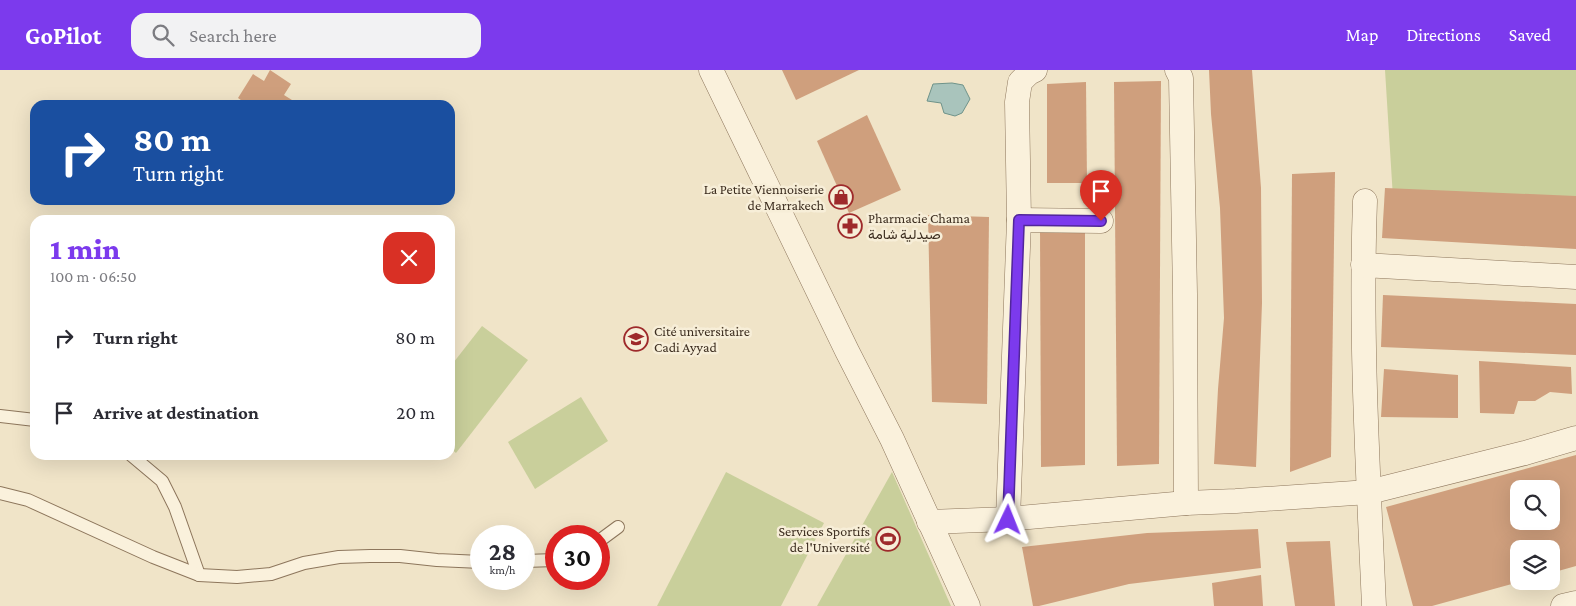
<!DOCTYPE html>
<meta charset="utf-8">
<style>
:root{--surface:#fff;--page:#f2f2f3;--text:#2b2b33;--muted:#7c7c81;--accent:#7c3aed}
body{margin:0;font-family:"Crimson Pro",Vazirmatn,serif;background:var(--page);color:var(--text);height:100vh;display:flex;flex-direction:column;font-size:19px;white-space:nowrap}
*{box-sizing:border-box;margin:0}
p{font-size:16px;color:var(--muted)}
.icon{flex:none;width:28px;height:28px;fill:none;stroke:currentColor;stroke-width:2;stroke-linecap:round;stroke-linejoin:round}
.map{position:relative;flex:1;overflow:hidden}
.drawer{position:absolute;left:30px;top:145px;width:425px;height:245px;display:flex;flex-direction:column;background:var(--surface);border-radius:15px;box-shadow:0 5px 20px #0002}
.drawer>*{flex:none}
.guide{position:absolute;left:30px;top:30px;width:425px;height:105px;border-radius:15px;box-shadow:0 5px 20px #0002;background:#1a4fa0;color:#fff;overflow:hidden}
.buttons{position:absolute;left:1510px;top:410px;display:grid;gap:10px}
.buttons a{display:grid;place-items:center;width:50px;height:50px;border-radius:10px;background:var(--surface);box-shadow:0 5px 20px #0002;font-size:25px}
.speed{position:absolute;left:470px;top:455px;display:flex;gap:10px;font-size:25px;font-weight:700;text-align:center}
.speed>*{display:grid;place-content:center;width:65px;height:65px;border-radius:50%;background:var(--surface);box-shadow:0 5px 20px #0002;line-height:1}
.speed small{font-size:12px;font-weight:400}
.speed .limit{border:8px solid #d22;background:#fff;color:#111}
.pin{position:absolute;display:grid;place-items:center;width:42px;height:42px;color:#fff;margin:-51px -21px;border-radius:50% 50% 50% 0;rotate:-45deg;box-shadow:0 0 5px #0007}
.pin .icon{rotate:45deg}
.me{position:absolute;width:55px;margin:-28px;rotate:2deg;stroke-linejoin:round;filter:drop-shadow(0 0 4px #0008)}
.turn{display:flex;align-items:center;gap:18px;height:105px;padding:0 20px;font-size:22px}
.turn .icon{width:65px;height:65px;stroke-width:2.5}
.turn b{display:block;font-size:35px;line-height:42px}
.round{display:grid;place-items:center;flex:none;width:52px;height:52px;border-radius:15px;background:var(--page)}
.headline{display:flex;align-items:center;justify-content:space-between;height:85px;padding:0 20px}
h1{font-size:30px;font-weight:800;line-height:38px;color:var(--accent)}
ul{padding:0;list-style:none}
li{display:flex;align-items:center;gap:15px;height:75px;padding:0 20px}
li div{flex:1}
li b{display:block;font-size:19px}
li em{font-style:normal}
header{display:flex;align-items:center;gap:30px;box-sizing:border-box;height:70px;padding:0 25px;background:var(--accent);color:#fff}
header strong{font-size:24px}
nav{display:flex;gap:28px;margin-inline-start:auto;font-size:18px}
.search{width:350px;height:45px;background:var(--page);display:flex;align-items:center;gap:12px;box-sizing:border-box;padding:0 18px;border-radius:15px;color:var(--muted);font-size:19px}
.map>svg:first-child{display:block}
.green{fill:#c9cf9b}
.water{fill:#a9c4bc;stroke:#6f938a}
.building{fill:#cf9f7d;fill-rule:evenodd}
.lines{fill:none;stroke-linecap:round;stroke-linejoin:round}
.lane-casing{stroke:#8d765c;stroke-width:14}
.street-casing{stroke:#8d765c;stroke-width:25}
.lane{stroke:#faf1dc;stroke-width:12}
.street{stroke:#faf1dc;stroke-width:24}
.route-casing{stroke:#51269a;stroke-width:12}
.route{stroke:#7c3aed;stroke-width:9}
.labels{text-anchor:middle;stroke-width:5;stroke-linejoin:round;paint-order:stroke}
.poi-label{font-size:14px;fill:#3d2e20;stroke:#f7eed8;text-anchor:end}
</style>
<header>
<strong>GoPilot</strong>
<div class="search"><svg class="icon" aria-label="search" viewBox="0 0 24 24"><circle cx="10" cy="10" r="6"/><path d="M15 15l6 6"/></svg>Search here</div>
<nav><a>Map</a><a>Directions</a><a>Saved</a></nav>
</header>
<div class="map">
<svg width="1576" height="536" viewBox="0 0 1576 536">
<rect width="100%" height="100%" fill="#f0e4c8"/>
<g class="green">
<polygon points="1385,0 1576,0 1576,138 1393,128"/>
<polygon points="482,256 528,290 456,383 450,378 450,297"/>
<polygon points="581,327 608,371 535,419 508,372"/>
<polygon points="726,402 824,453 781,536 657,536"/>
<polygon points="892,402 951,536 817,536"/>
</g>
<polygon class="water" points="952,13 963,15 970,29 962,43 955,46 944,43 941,33 927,31 933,14"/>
<g class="building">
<polygon points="270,0 291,14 284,25 292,30 290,35 248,35 238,28 253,4 264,11"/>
<polygon points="782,0 859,0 796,30"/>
<polygon points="1209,0 1252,0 1261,118 1262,233 1256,397 1214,394 1218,319 1224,248 1220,138 1211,44"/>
<polygon points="1161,11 1159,394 1117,396 1114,12"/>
<polygon points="1086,12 1087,113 1047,113 1047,14"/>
<polygon points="867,45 901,120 849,143 817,71"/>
<polygon points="1335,102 1331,387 1290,402 1292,104"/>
<polygon points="1385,118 1576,126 1576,179 1382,168"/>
<polygon points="928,145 989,147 987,334 932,332"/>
<polygon points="1040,158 1085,161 1085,395 1041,397"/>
<polygon points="1383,225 1576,234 1576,285 1381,277"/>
<polygon points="1479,291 1571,297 1572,324 1550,322 1535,331 1518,331 1514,344 1480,343"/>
<polygon points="1384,299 1458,305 1458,348 1381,347"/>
<path d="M1576,385V496L1551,503V479H1519V512L1432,536H1413L1386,437ZM1519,419H1551V451H1519Z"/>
<polygon points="1258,459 1261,498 1129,514 1039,536 1033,536 1022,477 1147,463"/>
<polygon points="1330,471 1335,536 1295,536 1286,472"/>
<polygon points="1261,505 1263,536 1214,536 1212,513"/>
</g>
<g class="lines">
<g class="lane-casing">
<g id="lane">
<polyline points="0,346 35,350"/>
<polyline points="131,385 162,411 175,437 199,505"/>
<polyline points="0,423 28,430 153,487 199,505 237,507 271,504 304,493 339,487 370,486 400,486 437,490 481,492"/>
<polyline points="599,471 618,457"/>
<polyline points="524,491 556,490"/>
</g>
</g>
<g class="street-casing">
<g id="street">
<polyline points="711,0 847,281 892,369 968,536"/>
<polyline points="1177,0 1181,8 1185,224 1186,433"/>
<path d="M1365,131C1360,266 1368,401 1374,536"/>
<polyline points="1019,150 1101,151"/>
<polyline points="1363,195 1576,207"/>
<polyline points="1008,449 1019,150 1017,32 1020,12 1029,3 1035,0"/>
<polyline points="929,452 1008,449 1186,433 1236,431 1369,422 1525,383 1576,368"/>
<polyline points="1563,536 1576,533"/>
</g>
</g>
<use href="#lane" class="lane"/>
<use href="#street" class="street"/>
</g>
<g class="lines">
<g class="route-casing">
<polyline id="route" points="1008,450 1019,150 1101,151"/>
</g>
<use href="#route" class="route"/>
</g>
<defs>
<g id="shop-ring" transform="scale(1.25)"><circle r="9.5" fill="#f7eed8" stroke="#9e2a2b" stroke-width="1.5"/><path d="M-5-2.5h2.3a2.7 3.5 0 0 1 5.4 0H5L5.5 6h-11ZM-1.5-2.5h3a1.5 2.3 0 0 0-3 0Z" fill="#9e2a2b"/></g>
<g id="pharmacy-ring" transform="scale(1.25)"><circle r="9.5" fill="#f7eed8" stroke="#9e2a2b" stroke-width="1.5"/><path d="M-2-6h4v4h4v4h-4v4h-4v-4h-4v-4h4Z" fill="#9e2a2b"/></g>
<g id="university-ring" transform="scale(1.25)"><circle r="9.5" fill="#f7eed8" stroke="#9e2a2b" stroke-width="1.5"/><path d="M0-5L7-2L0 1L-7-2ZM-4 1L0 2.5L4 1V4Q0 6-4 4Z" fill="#9e2a2b"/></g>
<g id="stadium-ring" transform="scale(1.25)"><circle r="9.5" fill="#f7eed8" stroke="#9e2a2b" stroke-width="1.5"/><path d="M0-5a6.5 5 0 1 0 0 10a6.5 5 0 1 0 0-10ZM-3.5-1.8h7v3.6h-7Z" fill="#9e2a2b"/></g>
</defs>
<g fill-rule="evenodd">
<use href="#shop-ring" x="841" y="127"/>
<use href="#pharmacy-ring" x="850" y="156"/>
<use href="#university-ring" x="636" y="269"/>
<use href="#stadium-ring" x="888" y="469"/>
</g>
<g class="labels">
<g class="poi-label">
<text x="824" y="124">La Petite Viennoiserie<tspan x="824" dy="16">de Marrakech</tspan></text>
<text x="868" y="153" text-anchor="start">Pharmacie Chama<tspan x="868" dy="16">صيدلية شامة</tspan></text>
<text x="654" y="266" text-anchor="start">Cité universitaire<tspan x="654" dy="16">Cadi Ayyad</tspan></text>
<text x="870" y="466">Services Sportifs<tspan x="870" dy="16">de l'Université</tspan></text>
</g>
</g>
</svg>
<div class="buttons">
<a><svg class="icon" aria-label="search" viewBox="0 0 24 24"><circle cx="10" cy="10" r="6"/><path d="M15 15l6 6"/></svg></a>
<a><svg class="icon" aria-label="layers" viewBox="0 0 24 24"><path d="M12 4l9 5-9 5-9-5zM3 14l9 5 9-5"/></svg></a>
</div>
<div class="speed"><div>28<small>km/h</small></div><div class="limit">30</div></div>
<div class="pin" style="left:1101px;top:151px;background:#d93025"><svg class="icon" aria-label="arrive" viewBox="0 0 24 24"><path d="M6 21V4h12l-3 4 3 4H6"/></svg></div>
<svg class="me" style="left:1008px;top:450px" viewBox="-20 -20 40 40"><path d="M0-17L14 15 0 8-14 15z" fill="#7c3aed" stroke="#fff" stroke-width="4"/></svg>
<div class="guide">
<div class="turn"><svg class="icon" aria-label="right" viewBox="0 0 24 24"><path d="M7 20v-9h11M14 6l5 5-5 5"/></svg><div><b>80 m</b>Turn right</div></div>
</div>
<section class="drawer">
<div class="headline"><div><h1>1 min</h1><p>100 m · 06:50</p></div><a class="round" style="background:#d93025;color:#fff"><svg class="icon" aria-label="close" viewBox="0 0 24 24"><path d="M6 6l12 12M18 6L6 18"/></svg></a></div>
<ul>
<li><svg class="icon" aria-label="right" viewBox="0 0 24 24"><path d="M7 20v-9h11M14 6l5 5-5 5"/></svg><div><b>Turn right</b></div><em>80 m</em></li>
<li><svg class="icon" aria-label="arrive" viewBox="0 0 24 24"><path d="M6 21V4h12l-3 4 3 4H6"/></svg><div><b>Arrive at destination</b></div><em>20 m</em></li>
</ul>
</section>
</div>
